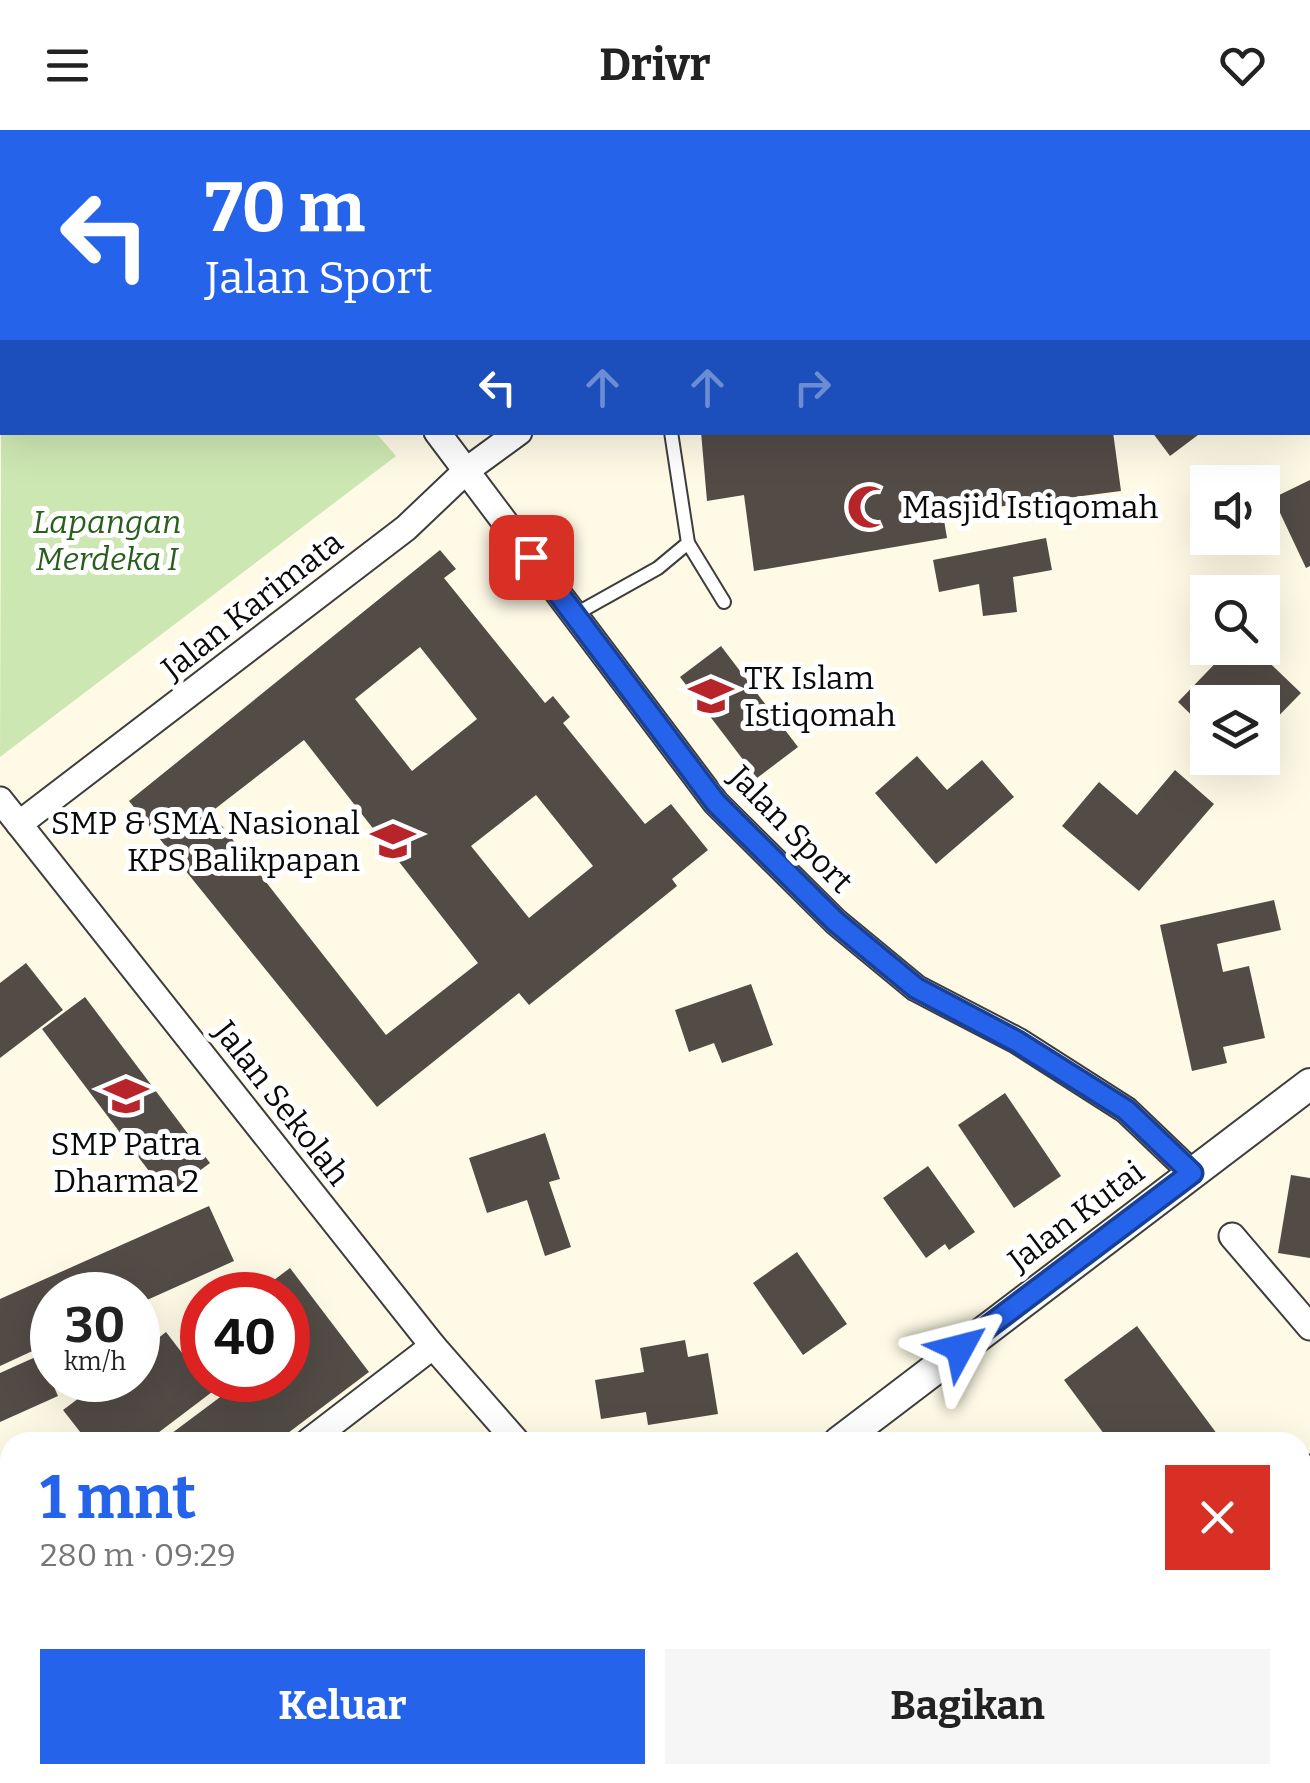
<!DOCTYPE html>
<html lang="id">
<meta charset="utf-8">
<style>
:root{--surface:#fff;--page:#f6f6f6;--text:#222;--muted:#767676;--accent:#2563eb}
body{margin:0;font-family:Bitter,serif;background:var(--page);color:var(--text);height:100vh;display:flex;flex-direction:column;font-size:38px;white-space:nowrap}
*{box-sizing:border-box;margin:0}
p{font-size:32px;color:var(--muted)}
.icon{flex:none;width:55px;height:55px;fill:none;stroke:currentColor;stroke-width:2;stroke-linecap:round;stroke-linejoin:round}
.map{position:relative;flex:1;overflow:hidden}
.details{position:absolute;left:0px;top:1302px;width:1310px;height:352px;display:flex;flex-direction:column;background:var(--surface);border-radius:30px 30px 0 0;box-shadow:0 10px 40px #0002}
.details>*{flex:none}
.banner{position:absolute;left:0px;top:0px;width:1310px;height:305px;box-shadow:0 10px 40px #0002;background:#2563eb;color:#fff;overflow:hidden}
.controls{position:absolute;left:1190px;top:335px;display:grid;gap:20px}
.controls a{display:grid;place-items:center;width:90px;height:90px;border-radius:0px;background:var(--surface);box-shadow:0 10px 40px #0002;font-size:50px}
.speed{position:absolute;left:30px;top:1142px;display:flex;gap:20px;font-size:50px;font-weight:700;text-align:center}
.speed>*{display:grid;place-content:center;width:130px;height:130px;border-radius:50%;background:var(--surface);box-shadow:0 10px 40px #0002;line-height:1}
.speed small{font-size:25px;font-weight:400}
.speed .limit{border:15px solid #d22;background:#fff;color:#111}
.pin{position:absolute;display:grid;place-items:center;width:85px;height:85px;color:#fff;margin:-42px;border-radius:20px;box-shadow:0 5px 15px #0006}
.me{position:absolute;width:110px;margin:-55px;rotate:52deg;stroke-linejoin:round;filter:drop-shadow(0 0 8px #0008)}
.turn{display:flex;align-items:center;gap:35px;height:210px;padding:0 40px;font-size:45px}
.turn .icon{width:130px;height:130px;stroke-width:2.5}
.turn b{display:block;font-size:70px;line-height:85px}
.lanes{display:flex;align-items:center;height:95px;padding:0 40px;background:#0003;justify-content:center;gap:50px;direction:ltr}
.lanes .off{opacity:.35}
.round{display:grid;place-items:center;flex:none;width:105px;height:105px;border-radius:0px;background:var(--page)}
.head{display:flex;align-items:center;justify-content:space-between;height:170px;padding:0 40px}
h1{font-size:60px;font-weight:700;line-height:75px;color:var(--accent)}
.primary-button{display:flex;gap:20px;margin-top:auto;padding:20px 40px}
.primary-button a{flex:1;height:115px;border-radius:0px;background:var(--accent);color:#fff;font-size:40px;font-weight:700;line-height:115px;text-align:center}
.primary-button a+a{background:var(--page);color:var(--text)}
header{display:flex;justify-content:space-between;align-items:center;height:130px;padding:0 40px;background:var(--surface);font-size:45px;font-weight:700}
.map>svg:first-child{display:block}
.green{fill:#cde7b2}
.building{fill:#524b46;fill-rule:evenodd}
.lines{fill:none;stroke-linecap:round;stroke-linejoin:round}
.service-casing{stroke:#3d3d3d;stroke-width:16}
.minor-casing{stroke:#3d3d3d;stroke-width:29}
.tertiary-casing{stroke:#3d3d3d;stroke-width:34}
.trunk-casing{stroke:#1b1b1b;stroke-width:44}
.service{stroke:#fff;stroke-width:12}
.minor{stroke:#fff;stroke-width:25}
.tertiary{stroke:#fff;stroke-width:30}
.trunk{stroke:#f6ba57;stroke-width:40}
.route-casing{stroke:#184099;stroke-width:25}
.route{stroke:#2563eb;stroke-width:18}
.labels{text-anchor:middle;stroke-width:10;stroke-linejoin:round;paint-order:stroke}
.poi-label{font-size:32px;fill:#0a0a0a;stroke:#fff;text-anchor:start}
.park-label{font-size:32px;font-style:italic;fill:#295f1c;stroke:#fff}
.street-label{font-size:32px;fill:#0a0a0a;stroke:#fff}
</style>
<header><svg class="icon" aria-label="menu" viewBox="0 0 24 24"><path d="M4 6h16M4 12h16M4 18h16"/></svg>Drivr<svg class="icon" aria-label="heart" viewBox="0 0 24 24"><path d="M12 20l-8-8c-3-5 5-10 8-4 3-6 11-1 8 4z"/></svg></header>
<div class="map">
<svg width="1310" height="1653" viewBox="0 0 1310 1653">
<rect width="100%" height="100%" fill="#fffae6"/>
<g class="green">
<polygon points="236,0 823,0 238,2"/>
<polygon points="950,0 1132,0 1134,2 946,2"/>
<polygon points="2,52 2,302 376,303 396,326 0,627"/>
</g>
<g class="building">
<polygon points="701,302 1113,302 1121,361 943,384 947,408 754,441 744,365 707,371"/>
<polygon points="1152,302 1202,302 1170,326"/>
<polygon points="1310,350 1310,436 1306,438 1273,368"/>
<polygon points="1046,408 1052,440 1013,447 1017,482 983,486 979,454 939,462 933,430"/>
<path d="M440,420L456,439L444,448L545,573L553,566L570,587L563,593L645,694L671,674L708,720L672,749L677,756L529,875L519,863L377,977L129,671ZM420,517L477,589L412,641L355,569ZM304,610L478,833L386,905L211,682ZM536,665L593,736L529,788L471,716Z"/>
<polygon points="721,516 798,617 757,648 680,547"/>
<polygon points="1230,518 1254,518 1301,563 1262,603 1262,572 1208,572 1208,601 1178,572"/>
<polygon points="917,626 947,660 982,630 1014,667 936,734 875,663"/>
<polygon points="1175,640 1214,674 1139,761 1062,696 1099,652 1137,685"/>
<polygon points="1274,770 1281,800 1217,814 1223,842 1249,836 1265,908 1223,917 1227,933 1192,941 1160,795"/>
<polygon points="26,833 63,880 0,928 0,853"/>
<polygon points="751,854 773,915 722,933 714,913 689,922 675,880"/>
<polygon points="85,867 210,1033 167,1065 42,899"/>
<polygon points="1005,963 1061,1046 1014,1078 958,995"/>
<polygon points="545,1003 560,1049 549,1052 571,1117 545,1126 527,1070 487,1083 469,1028"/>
<polygon points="928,1036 975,1102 949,1120 945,1114 926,1128 883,1068"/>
<polygon points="1291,1045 1310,1048 1310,1128 1278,1123"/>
<polygon points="209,1076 234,1131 138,1174 138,1165 52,1165 52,1212 0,1236 0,1169"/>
<polygon points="797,1122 847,1194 803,1225 753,1153"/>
<polygon points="290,1138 369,1242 276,1312 160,1312 243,1250 288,1250 288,1165 254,1165"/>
<polygon points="1137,1196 1223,1312 1110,1312 1064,1250"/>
<polygon points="166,1202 212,1262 146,1312 88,1312 63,1280 103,1250 138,1250 138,1224"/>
<polygon points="685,1210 688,1227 708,1223 718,1284 648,1295 646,1282 601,1289 595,1250 644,1242 640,1218"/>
<polygon points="40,1225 58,1266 0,1292 0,1243"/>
<polygon points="10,1427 10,1515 0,1522 0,1434"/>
<polygon points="1300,1488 1310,1493 1310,1573 1300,1592"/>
<polygon points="10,1600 10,1632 0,1619 0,1607"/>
<polygon points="20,1645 85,1645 75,1653 26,1653"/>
<polygon points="627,1645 674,1645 678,1653 627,1653 623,1647"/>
<polygon points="705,1645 731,1645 719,1653 711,1653"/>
<polygon points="1069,1645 1158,1645 1164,1653 1057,1653"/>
</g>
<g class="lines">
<g class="service-casing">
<g id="service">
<polyline points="688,413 724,472"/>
<polyline points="574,485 658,438 688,413 671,302"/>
</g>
</g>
<g class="minor-casing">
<g id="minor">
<polyline points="196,0 198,2"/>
<polyline points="1212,0 1214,2"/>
<polyline points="915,2 918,0"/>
<polyline points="1308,84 1310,82"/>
<polyline points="1308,119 1310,122"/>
<polyline points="437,302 716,673 836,792 916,858 1018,911 1126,980 1192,1043"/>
<polyline points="0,670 433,1216 517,1312"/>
<polyline points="19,694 406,398 467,340 519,302"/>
<polyline points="1232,1106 1310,1197"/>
<polyline points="308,1312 433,1216"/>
<polyline points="1300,1346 1310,1338"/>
<polyline points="0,1550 10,1542"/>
<polyline points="277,1653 286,1645"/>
<polyline points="907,1653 917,1645"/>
</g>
</g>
<g class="tertiary-casing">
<g id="tertiary">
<polyline points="839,1312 1310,954"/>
<polyline points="455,1653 461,1645"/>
</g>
</g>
<g class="trunk-casing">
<polyline id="trunk" points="21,2 28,0"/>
</g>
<use href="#service" class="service"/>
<use href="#minor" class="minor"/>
<use href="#tertiary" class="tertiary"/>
<use href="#trunk" class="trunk"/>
</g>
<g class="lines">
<g class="route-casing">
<polyline id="route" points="531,427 716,673 836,792 916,858 1018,912 1126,980 1192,1043 960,1218"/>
</g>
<use href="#route" class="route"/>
</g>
<defs>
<g id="mosque-bare" transform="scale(3.45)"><path d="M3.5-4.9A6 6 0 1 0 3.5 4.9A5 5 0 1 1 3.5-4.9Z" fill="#b72429" stroke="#fff" stroke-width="2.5" paint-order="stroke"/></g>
<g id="school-bare" transform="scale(3.45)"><path d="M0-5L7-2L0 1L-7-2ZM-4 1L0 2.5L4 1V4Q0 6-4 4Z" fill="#b72429" stroke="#fff" stroke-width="2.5" paint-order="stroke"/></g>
</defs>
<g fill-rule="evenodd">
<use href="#mosque-bare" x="869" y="377"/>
<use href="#school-bare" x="711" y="566"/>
<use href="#school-bare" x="393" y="711"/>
<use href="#school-bare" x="126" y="966"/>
</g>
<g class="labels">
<g class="poi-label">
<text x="902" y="388">Masjid Istiqomah</text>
<text x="744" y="559">TK Islam<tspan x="744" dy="37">Istiqomah</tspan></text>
<text x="360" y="704" text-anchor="end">SMP &amp; SMA Nasional<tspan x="360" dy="37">KPS Balikpapan</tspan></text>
<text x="126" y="1025" text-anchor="middle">SMP Patra<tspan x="126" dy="37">Dharma 2</tspan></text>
</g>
<g class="park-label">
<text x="107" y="403">Lapangan<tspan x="107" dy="37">Merdeka I</tspan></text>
</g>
<g class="street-label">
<text transform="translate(252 475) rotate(-38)" y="11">Jalan Karimata</text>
<text transform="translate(791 699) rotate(46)" y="11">Jalan Sport</text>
<text transform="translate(282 973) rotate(52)" y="11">Jalan Sekolah</text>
<text transform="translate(1076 1086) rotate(-37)" y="11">Jalan Kutai</text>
</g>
</g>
</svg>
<div class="controls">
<a><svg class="icon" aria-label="sound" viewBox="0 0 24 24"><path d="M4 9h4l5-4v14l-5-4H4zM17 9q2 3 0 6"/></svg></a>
<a><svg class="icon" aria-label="search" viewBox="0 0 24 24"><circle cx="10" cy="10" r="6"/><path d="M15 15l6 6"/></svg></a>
<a><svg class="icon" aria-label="layers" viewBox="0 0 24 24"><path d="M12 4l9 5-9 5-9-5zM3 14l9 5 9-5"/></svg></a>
</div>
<div class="speed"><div>30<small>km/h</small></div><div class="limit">40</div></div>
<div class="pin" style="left:531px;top:427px;background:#d93025"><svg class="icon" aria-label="arrive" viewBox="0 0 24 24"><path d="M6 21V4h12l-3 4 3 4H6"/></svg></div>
<svg class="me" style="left:960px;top:1218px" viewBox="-20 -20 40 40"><path d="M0-17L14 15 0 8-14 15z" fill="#2563eb" stroke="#fff" stroke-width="4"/></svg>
<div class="banner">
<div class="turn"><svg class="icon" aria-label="left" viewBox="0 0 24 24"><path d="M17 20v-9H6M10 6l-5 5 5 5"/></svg><div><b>70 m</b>Jalan Sport</div></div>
<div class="lanes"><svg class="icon" aria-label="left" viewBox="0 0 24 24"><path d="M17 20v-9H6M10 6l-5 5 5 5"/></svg><svg class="icon off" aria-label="ahead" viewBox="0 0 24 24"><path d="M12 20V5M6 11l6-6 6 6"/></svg><svg class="icon off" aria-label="ahead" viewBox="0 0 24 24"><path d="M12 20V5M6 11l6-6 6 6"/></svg><svg class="icon off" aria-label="right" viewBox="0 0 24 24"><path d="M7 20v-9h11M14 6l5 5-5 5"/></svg></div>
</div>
<section class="details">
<div class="head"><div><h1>1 mnt</h1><p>280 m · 09:29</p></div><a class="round" style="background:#d93025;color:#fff"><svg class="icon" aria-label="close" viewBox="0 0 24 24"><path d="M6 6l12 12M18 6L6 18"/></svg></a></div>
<div class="primary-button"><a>Keluar</a><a>Bagikan</a></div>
</section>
</div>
